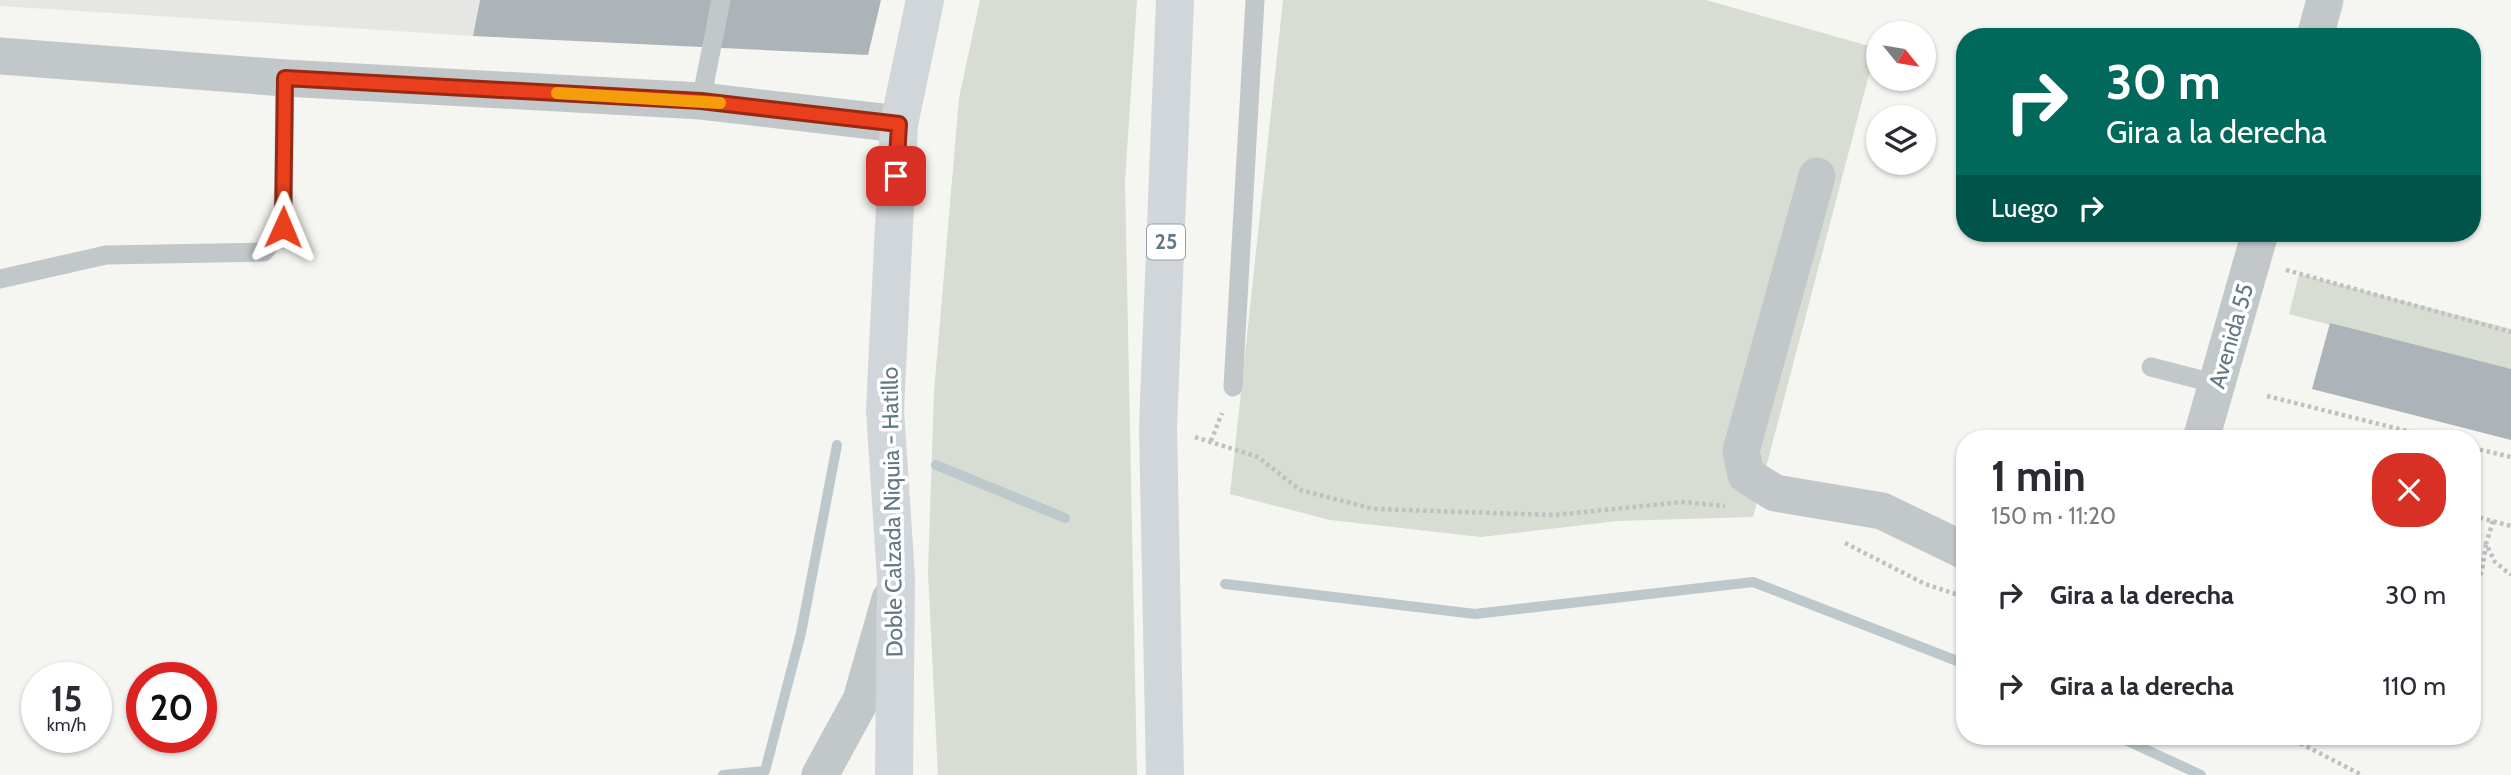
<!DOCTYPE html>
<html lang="es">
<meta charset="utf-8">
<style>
:root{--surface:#fff;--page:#f7f7f7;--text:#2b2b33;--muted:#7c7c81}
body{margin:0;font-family:Cabin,sans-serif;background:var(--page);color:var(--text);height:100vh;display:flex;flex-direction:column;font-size:26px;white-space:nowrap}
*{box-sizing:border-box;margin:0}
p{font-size:23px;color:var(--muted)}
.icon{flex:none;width:38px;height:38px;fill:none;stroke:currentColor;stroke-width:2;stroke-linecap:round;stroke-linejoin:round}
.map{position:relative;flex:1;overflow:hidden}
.drawer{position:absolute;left:1956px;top:430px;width:525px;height:315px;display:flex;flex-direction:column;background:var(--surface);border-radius:28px;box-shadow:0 2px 5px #0004}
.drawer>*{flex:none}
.hud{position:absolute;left:1956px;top:28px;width:525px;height:214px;border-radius:28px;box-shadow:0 2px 5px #0004;background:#00695c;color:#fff;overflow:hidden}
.needle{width:46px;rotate:120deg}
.fabs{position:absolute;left:1866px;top:21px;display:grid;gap:14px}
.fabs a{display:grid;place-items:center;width:70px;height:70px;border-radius:50%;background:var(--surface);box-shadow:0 2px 5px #0004;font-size:35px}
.speed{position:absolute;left:21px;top:662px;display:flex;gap:14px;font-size:35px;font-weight:700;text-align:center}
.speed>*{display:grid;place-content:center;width:91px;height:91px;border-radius:50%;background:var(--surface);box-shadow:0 2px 5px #0004;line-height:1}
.speed small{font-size:18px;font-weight:400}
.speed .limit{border:10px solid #d22;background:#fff;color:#111}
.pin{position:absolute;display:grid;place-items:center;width:60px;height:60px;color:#fff;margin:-30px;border-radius:14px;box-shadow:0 4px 10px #0006}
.me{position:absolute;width:77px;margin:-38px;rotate:1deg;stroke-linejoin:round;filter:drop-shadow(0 0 5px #0008)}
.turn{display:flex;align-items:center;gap:24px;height:147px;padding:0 35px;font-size:32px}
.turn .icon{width:91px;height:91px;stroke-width:2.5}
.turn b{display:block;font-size:49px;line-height:60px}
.then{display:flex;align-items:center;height:66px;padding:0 35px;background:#0003;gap:14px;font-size:26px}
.round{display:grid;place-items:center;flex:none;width:74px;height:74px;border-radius:28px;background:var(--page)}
.summary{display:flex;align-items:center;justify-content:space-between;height:119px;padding:0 35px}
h1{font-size:42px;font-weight:700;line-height:52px}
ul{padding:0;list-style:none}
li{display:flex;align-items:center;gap:21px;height:91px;padding:0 35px}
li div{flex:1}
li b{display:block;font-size:26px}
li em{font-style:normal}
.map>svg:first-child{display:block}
.built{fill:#e6e7e5}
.green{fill:#d7ddd2}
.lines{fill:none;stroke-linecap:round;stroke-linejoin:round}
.stream{stroke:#bcc8cc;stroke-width:10}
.building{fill:#acb4b9}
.path{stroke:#bec0c2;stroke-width:4.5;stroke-dasharray:3.5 3.5;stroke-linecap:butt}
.lane{stroke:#c2c7c9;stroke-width:19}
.street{stroke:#c2c7c9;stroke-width:37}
.highway{stroke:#d1d6da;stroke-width:38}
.route-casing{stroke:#972913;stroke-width:18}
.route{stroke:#e93f1d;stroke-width:12}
.slow{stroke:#f59e0b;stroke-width:12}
.labels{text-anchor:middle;stroke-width:7;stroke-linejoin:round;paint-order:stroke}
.shield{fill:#fff;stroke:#92a0a9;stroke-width:2}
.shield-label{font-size:21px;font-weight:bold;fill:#637784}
.street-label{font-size:23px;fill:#637784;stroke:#fff}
</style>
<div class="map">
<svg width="2511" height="775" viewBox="0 0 2511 775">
<rect width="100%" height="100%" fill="#f5f5f1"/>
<polygon class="built" points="0,0 480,0 473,36 0,6"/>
<g class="green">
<polygon points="980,0 1137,0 1125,181 1137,775 938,775 928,572 934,392 959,98"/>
<polygon points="1283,0 1706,0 1876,48 1753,517 1617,521 1481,537 1330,520 1230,494"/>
<polygon points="2299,274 2511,329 2511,373 2289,314"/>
</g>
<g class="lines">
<g class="stream">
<polyline points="936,465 1065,518"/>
<polyline points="1225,584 1475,614 1753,582 1965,664"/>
<polyline points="2119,737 2201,775"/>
<polyline points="723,775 765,771 801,633 837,445"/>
</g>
</g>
<g class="building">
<polygon points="480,0 881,0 868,55 473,36"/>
<polygon points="2330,323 2511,369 2511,440 2312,389"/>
</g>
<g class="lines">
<g class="path">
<polyline points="2286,270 2511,332"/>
<polyline points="2267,396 2439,439"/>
<polyline points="1195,437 1258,457 1300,490 1374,509 1554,515 1683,502 1725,506"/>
<polyline points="1211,441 1222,413"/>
<polyline points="2473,448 2511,457"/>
<polyline points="2473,516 2511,526"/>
<polyline points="2493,521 2486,544 2495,562 2511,575"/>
<polyline points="1845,543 1925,584 1965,597"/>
<polyline points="2473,587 2482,571 2486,545"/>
<polyline points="2288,737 2362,775"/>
</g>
<g class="lane">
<polyline points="701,101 721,0"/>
<polyline points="0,279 106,255 264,252 283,227 285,78"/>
<polyline points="2151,367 2217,384"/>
<polyline points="1233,387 1255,0"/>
</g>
<g class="street">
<polyline points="2315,37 2325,0"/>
<polyline points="0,56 285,78 701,101 899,124"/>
<polyline points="1817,176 1741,451 1746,475 1775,493 1882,511 1965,551"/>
<polyline points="2201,439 2260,233"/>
<polyline points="820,775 861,700 890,599"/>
</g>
<g class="highway">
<polyline points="894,775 896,578 885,410 899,124 925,0"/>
<polyline points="1165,775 1158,427 1175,0"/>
</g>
</g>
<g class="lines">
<g class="route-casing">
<polyline id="route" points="283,227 285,78 701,101 899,124 896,176"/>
</g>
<use href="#route" class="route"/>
<polyline class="slow" points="557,93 720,103"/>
</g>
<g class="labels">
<rect class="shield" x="1147" y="224.5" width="38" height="35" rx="5"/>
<g class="shield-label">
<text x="1166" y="249">25</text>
</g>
<g class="street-label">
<text transform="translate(2231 336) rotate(-74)" y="8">Avenida 55</text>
<text transform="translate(892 512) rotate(-91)" y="8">Doble Calzada Niquia - Hatillo</text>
</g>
</g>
</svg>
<div class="fabs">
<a><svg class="needle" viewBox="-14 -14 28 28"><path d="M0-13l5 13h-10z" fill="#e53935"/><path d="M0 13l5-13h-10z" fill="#7c7c81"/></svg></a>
<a><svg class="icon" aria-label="layers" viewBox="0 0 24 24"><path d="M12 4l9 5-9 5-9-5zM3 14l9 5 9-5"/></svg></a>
</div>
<div class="speed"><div>15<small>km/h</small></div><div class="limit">20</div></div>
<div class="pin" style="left:896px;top:176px;background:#d93025"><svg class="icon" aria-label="arrive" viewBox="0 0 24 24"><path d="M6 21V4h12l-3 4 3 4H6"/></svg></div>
<svg class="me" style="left:283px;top:227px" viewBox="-20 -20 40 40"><path d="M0-17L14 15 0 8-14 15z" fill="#e93f1d" stroke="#fff" stroke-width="4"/></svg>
<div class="hud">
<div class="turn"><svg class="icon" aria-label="right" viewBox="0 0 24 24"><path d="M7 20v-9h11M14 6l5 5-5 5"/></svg><div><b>30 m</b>Gira a la derecha</div></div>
<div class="then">Luego<svg class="icon" aria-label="right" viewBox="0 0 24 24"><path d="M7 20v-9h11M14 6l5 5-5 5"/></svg></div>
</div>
<section class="drawer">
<div class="summary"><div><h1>1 min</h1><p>150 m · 11:20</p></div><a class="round" style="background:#d93025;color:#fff"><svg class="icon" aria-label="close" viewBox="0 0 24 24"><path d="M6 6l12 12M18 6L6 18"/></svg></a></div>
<ul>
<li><svg class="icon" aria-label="right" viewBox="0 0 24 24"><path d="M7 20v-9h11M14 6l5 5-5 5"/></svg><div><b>Gira a la derecha</b></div><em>30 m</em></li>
<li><svg class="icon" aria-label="right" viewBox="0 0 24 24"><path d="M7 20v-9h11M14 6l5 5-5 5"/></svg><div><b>Gira a la derecha</b></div><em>110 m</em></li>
</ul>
</section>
</div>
